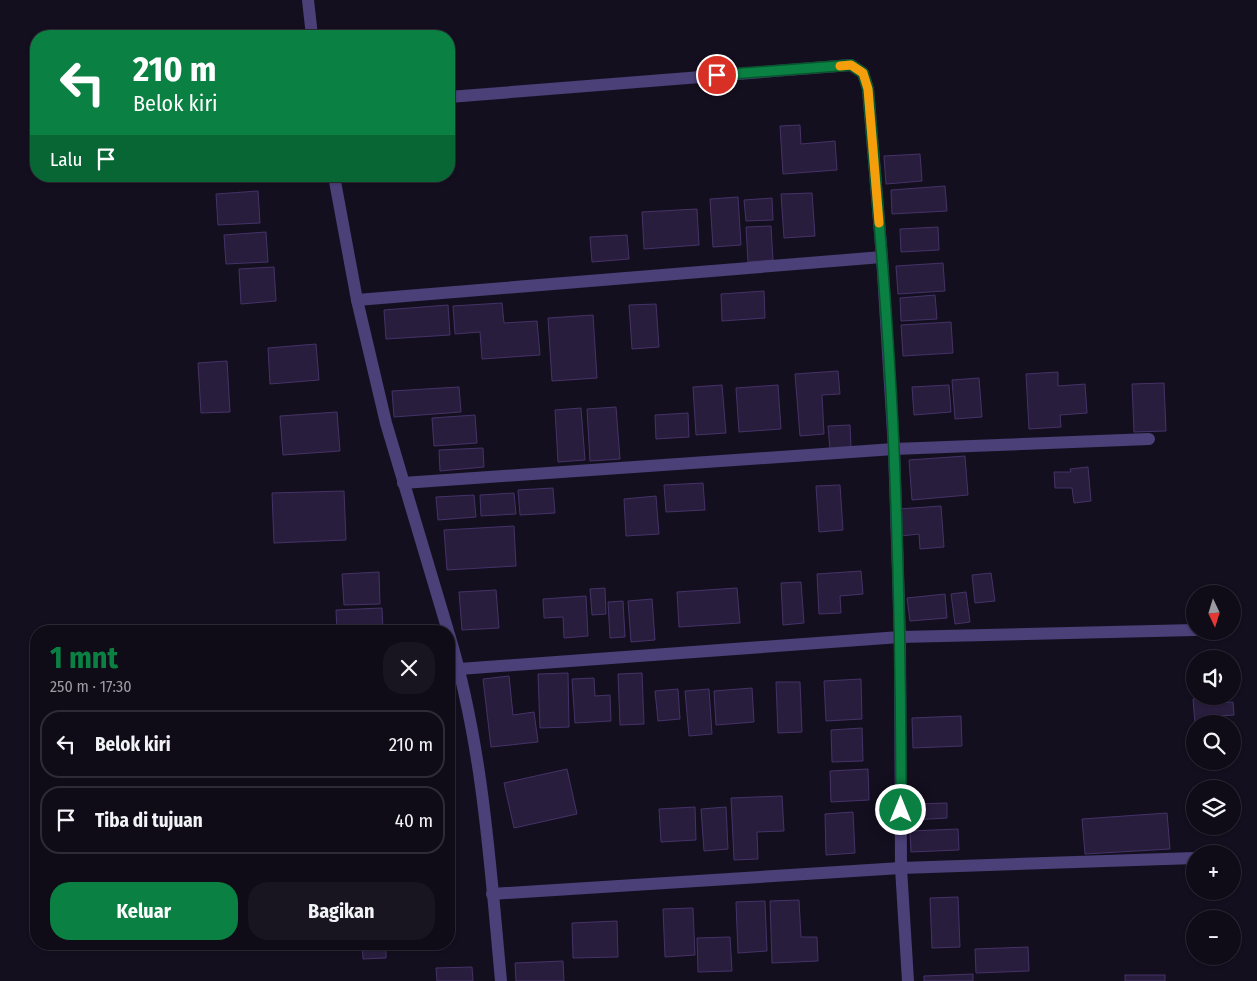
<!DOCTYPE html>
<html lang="id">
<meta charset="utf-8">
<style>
:root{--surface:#0f0b17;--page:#181420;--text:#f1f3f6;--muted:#9b9ba1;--line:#2f2b36;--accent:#0b8043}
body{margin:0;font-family:"Fira Sans Condensed",sans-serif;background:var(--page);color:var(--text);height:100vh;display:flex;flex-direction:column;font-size:19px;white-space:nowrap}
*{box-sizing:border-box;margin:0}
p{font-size:16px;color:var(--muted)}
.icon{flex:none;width:28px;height:28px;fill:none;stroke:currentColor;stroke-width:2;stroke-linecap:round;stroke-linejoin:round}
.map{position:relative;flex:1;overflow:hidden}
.details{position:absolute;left:30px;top:625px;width:425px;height:325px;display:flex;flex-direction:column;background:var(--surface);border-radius:20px;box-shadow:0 1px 4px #0004,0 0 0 1px var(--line)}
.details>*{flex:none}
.hud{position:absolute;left:30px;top:30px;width:425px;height:152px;border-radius:20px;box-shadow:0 1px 4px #0004,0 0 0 1px var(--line);background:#0b8043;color:#fff;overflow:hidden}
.needle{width:32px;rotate:176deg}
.fabs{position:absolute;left:1186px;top:585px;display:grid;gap:10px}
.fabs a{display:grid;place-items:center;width:55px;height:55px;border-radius:50%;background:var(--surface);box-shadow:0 1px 4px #0004,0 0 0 1px var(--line);font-size:25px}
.pin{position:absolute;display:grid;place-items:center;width:42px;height:42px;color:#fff;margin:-21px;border:2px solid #fff;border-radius:50%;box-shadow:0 1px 5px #0007}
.me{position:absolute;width:55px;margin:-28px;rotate:0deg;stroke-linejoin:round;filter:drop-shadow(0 0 4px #0008)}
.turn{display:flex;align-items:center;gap:18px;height:105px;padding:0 20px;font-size:22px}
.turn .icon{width:65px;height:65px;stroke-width:2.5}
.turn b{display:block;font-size:35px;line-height:42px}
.then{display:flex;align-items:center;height:48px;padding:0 20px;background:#0003;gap:10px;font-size:19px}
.round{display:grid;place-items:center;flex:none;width:52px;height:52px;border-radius:20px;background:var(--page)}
.head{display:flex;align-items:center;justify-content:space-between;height:85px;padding:0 20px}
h1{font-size:30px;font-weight:700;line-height:38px;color:var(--accent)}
.primary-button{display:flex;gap:10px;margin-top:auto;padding:10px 20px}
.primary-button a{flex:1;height:58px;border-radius:20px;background:var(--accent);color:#fff;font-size:20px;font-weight:700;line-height:58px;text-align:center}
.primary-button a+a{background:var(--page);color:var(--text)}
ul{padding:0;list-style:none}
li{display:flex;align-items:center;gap:15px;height:68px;margin:0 10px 8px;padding:0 10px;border:2px solid var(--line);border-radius:20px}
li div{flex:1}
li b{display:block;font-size:19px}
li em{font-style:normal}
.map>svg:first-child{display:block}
.building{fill:#291d3e;stroke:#453267}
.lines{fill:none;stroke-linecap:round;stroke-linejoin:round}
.minor{stroke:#4b4078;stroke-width:12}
.route-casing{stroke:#07532c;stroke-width:12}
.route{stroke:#0b8043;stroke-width:9}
.slow{stroke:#f59e0b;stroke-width:9}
</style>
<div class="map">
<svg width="1257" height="981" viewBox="0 0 1257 981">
<rect width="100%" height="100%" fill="#140f1f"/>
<g class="building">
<polygon points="800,125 801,144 835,141 837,170 783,174 780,126"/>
<polygon points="920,154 922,181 886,184 884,156"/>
<polygon points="945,186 947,211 892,214 891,190"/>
<polygon points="258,191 260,223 218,225 216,194"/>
<polygon points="812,193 815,236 784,238 781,194"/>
<polygon points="738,197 741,245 713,247 710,199"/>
<polygon points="772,198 773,220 746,221 744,200"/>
<polygon points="697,209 699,245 644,249 642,212"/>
<polygon points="771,226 773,260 748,262 746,227"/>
<polygon points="938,227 939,250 901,252 900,229"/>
<polygon points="266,232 268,262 226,264 224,235"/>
<polygon points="627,235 629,259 592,262 590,237"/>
<polygon points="943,263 945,291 898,294 896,266"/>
<polygon points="274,267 276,301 241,304 239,269"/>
<polygon points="764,291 765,318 722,321 721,294"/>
<polygon points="935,295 937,319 901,321 900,298"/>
<polygon points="502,303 504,323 537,321 540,355 482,359 480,332 455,334 453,306"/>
<polygon points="656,304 659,347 632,349 629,305"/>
<polygon points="448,305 450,335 386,339 384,310"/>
<polygon points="593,315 597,378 552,381 548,318"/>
<polygon points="951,322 953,353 903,356 901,325"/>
<polygon points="316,344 319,380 270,384 268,348"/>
<polygon points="227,361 230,412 201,413 198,363"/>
<polygon points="838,371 840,394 822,395 824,434 800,436 795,374"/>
<polygon points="1058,372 1058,386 1085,384 1087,413 1060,415 1061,427 1029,429 1026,374"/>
<polygon points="979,378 982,417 955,419 952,380"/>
<polygon points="1164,383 1166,431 1134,432 1132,384"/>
<polygon points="722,385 726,433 696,435 693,387"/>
<polygon points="778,385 781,429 739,432 736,388"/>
<polygon points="949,385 951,412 914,415 912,387"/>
<polygon points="459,387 461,412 394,417 392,391"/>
<polygon points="616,407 620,459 590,461 587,409"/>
<polygon points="581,408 585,460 558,462 555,410"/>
<polygon points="337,412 340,451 283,455 280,416"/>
<polygon points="688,413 689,437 656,439 655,415"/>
<polygon points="475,415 477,443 434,446 432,418"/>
<polygon points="850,425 851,448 830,449 828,426"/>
<polygon points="483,448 484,467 440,471 439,450"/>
<polygon points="965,456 968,495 912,500 909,460"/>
<polygon points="1088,467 1091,501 1074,503 1072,488 1055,488 1054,472 1071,472 1070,469"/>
<polygon points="703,483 705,510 666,512 664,485"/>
<polygon points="840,485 843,530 819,532 816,486"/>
<polygon points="553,488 555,513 520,515 518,490"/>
<polygon points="344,491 346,540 274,543 272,493"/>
<polygon points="514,493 516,514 481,516 480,495"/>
<polygon points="474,495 476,517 438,520 436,497"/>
<polygon points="656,496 659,534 626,536 624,499"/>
<polygon points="941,506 944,547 920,549 919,534 901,536 899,509"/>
<polygon points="514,526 516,566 447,570 444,530"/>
<polygon points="861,571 863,594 840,596 841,613 819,614 817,574"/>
<polygon points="379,572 380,604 344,605 342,574"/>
<polygon points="991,573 995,601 975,603 972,575"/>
<polygon points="801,582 804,623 783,625 781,583"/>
<polygon points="605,588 606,614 592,615 590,589"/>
<polygon points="737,588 740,623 679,627 677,592"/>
<polygon points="496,590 499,628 462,630 459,592"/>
<polygon points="966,592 970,622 955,624 951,594"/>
<polygon points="945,594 947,618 910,621 907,598"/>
<polygon points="586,596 588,636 564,638 563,617 544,618 543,599"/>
<polygon points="652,599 655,640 631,642 628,601"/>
<polygon points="623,601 625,637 610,638 608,602"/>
<polygon points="382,608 383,631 337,631 336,610"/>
<polygon points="568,673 569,727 540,728 538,674"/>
<polygon points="642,673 644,724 620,725 618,674"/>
<polygon points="509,676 513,715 534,712 538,742 491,747 483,679"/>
<polygon points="594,678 595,696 610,695 611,721 575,723 572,679"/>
<polygon points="861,679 862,719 826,721 824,681"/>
<polygon points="776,682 800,682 802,732 778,733"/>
<polygon points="752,688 754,722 716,725 714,691"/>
<polygon points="678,689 680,719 658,721 655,691"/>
<polygon points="709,689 712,734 689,736 685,691"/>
<polygon points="1217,697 1217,703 1233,702 1234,715 1218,716 1219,724 1195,724 1193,699"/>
<polygon points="961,716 962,746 913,748 912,718"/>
<polygon points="862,728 863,761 832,762 831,730"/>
<polygon points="567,769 577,814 514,828 504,783"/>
<polygon points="868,769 869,800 831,802 830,771"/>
<polygon points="782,796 784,831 757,832 758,859 734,860 731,798"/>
<polygon points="947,803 947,818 912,820 911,804"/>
<polygon points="695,807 696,840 661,842 659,809"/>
<polygon points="726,807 728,849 704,851 701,809"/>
<polygon points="853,812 855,853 826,855 825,814"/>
<polygon points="1167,813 1170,849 1085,854 1082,819"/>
<polygon points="958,829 959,850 911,852 910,831"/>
<polygon points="958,897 960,947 932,948 930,898"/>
<polygon points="799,900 801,937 817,937 818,961 772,963 770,901"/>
<polygon points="765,901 767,951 738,953 736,902"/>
<polygon points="693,908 695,955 665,957 663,909"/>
<polygon points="617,921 618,957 573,958 572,923"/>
<polygon points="730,937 732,971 698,972 697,938"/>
<polygon points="362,944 386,944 386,958 363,959"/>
<polygon points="1028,947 1029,971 976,973 975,949"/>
<polygon points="563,961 564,981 516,981 515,963"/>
<polygon points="472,967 473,981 437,981 436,968"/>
<polygon points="973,974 973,981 924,981 924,976"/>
<rect x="1125" y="975" width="40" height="6"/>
</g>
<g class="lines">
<g class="minor">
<polyline points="308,0 312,36"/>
<polyline points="449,97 851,65 863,73 868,89 882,257 894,449 900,637 901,868 908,981"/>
<polyline points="334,176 357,300 386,423 448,631"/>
<polyline points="357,300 882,257"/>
<polyline points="403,483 894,449 1149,439"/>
<path d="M449,634C483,747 490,864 501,981"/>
<polyline points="459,669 900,637 1195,630"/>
<polyline points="492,894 901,868 1195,858"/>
</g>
</g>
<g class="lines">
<g class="route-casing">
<path id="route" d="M717,75L851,65L863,73L868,89C878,209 889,330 894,451C899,571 901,690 901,810"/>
</g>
<use href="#route" class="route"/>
<polyline class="slow" points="840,66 851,65 863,73 868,89 879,223"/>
</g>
</svg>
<div class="fabs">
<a><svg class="needle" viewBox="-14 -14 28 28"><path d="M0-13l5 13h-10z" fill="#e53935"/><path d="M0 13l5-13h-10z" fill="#9b9ba1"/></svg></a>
<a><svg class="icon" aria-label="sound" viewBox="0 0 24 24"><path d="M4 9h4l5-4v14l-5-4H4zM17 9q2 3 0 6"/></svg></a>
<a><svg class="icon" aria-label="search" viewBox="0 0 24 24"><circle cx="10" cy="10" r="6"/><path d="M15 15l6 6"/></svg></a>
<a><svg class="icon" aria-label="layers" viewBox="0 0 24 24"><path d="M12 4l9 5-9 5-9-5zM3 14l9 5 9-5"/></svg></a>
<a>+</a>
<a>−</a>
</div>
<div class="pin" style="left:717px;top:75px;background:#d93025"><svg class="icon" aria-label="arrive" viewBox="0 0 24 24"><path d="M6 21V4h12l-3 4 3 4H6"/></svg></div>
<svg class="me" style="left:901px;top:810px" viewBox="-20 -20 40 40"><circle r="17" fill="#0b8043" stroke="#fff" stroke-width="3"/><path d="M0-11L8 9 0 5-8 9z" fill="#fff"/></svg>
<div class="hud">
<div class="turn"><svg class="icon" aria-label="left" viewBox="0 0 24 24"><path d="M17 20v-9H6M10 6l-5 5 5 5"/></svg><div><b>210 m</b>Belok kiri</div></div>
<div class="then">Lalu<svg class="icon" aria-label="arrive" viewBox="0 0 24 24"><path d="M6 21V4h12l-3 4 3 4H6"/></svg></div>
</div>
<section class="details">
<div class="head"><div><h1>1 mnt</h1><p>250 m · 17:30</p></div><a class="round"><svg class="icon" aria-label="close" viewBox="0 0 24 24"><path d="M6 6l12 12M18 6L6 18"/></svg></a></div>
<ul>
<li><svg class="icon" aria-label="left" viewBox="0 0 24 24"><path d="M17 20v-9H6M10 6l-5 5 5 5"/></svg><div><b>Belok kiri</b></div><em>210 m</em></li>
<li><svg class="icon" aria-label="arrive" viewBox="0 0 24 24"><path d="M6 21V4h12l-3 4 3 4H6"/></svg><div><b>Tiba di tujuan</b></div><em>40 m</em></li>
</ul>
<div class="primary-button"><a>Keluar</a><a>Bagikan</a></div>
</section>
</div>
